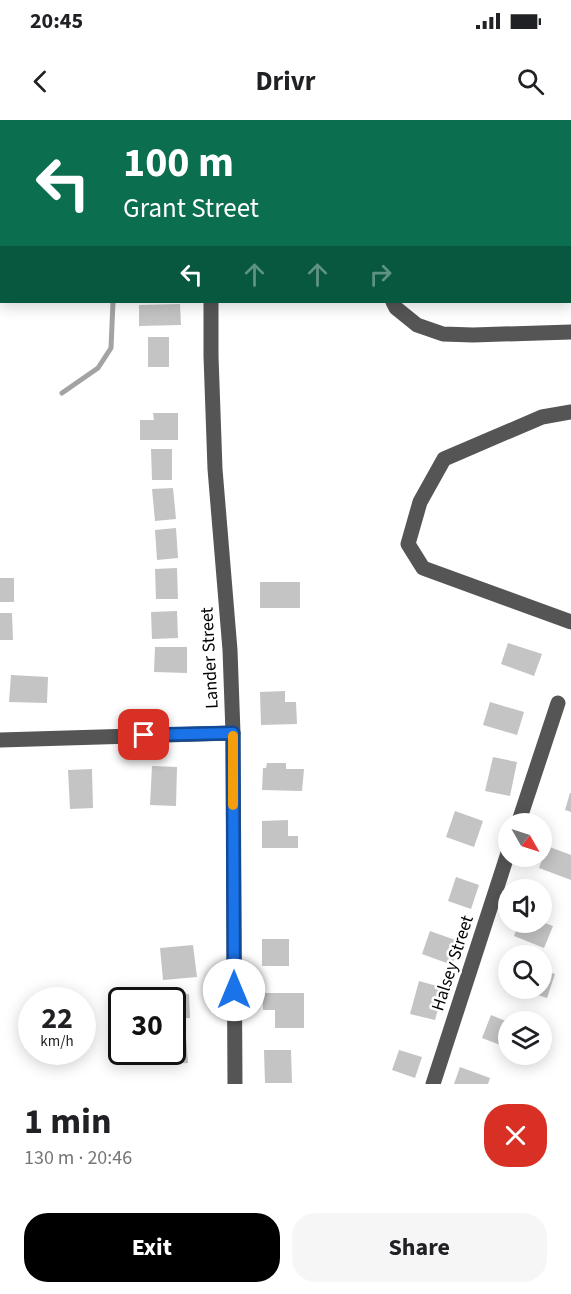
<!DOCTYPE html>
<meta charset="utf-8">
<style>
:root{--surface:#fff;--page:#f6f6f6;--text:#202124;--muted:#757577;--accent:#000}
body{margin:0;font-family:"Source Sans 3",sans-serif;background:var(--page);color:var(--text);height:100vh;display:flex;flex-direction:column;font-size:22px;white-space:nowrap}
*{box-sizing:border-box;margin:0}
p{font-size:20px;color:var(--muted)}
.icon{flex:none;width:33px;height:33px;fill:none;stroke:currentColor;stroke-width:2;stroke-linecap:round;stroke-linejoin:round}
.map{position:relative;height:964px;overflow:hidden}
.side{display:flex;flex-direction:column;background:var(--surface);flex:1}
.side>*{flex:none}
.guide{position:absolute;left:0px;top:0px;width:572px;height:183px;box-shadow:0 3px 15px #0003;background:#0b6e4f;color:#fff;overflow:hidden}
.needle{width:39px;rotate:129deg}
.buttons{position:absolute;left:498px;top:693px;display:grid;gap:12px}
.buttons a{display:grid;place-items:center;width:54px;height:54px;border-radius:50%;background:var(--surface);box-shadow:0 3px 15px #0003;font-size:30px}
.speed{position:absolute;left:18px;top:867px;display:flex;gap:12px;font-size:30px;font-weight:700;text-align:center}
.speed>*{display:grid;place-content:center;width:78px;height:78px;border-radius:50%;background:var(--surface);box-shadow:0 3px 15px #0003;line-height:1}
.speed small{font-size:15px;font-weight:400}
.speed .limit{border:3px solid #111;border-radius:9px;background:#fff;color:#111}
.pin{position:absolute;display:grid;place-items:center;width:51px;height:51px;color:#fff;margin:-26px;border-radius:12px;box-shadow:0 3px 9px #0006}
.me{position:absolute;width:66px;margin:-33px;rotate:0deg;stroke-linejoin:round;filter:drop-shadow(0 0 4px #0008)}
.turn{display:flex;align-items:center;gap:21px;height:126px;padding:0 24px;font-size:27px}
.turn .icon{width:78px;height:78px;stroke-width:2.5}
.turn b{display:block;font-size:42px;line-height:51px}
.lanes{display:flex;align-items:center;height:57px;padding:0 24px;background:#0003;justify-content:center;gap:30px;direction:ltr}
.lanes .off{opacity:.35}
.round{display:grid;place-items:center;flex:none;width:63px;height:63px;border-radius:24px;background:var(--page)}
.overview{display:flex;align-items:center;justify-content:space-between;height:102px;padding:0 24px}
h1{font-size:36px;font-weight:700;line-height:45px}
.primary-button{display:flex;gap:12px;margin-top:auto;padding:12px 24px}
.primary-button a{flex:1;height:69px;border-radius:24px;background:var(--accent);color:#fff;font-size:24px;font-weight:700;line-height:69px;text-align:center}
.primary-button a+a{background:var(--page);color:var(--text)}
.status{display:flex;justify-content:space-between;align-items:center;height:42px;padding:0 30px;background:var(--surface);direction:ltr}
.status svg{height:16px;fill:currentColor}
header{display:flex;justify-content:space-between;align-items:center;height:78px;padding:0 24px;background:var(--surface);font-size:27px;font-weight:700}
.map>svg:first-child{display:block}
.forest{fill:url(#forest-firs)}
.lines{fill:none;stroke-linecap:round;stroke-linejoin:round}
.stream{stroke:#a3a3a3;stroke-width:5}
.building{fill:#c4c4c4}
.minor{stroke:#555;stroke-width:15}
.route-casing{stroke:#114b97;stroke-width:15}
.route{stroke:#1a73e8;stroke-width:10}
.slow{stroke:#f59e0b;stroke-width:10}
.labels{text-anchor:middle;stroke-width:5;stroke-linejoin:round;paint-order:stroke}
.street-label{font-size:18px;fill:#000;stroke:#fff}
</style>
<div class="status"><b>20:45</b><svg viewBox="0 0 49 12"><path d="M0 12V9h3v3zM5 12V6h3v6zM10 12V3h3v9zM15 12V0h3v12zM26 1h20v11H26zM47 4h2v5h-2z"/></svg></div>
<header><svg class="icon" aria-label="back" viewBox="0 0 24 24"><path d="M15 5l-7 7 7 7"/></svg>Drivr<svg class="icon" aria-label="search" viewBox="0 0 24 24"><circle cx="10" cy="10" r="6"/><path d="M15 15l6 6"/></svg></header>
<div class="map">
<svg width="571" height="964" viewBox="0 0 571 964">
<defs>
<pattern id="forest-firs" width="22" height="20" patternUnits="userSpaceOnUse" patternTransform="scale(1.5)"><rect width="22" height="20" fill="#dcdcdc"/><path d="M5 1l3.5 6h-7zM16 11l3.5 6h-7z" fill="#bbb"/></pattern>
</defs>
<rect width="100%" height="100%" fill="#fff"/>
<polygon class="forest" points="41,0 472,0 470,2 40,1"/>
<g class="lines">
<g class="stream">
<polyline points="355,0 386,0"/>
<polyline points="130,2 130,0"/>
<polyline points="62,273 98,248 111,228 113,182"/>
</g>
</g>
<g class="building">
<polygon points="180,184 181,205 139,206 139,185"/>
<rect x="148" y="217" width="21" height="30"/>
<polygon points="153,293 178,293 178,320 140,320 140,300 154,300"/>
<polygon points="151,329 172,329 172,360 152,360"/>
<polygon points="173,368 176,399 155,401 152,369"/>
<polygon points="176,408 178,438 157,440 155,410"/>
<polygon points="177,448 178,479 156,479 155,449"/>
<rect x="0" y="458" width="14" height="24"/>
<rect x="260" y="462" width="40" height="26"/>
<polygon points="177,491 178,518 152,519 151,492"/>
<polygon points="0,493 12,493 13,520 0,520"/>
<polygon points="508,523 542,534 534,556 501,544"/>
<polygon points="155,527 187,527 187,553 154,552"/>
<polygon points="11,555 48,557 47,583 9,582"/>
<polygon points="285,571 285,582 296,582 297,604 261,605 260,572"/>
<polygon points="490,582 524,592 517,615 483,605"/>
<polygon points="493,637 517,642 510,676 485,671"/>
<polygon points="267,643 286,643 286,649 304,649 302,671 262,670 263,648 266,648"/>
<polygon points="152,646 177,647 176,686 150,685"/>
<polygon points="92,649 93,688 70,689 68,650"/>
<polygon points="570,673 571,673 571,692 565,690"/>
<polygon points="455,691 483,701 474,727 446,717"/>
<polygon points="288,700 288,716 298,716 298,728 262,728 262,701"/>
<polygon points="547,726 571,735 571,760 539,748"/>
<polygon points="456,757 479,765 471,789 448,781"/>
<polygon points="519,802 542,802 553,806 544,828 514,816"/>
<polygon points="430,811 461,822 452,845 422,834"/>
<rect x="262" y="819" width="27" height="27"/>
<polygon points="193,825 197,857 163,860 160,828"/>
<polygon points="542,850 555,854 547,878 520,869 542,868"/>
<polygon points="419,861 444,868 435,900 410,894"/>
<polygon points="263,873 304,873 304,908 275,908 275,890 263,890"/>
<polygon points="189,874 190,898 172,899 172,880 166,880 166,876"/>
<polygon points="491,895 508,902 508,928 482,918"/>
<polygon points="186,917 188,943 149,945 148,932 172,932 172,918"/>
<polygon points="264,930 291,930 292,963 265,963"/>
<polygon points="399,930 422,937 415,958 392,950"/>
<polygon points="460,947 490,958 488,964 454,964"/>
</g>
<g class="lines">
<g class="minor">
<polyline points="491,2 493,0"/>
<polyline points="0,4 2,4"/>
<polyline points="211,182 211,236 215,349 230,530 233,613 235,964"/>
<polyline points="393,182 396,188 417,205 443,214 473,215 571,212"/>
<polyline points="571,292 542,297 444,339 420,382 408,424 423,448 571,502"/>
<polyline points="0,620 233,613"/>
<polyline points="518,704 558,583"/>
<polyline points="433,964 508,733"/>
</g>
</g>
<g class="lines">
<g class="route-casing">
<polyline id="route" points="144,615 233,613 234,870"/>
</g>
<use href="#route" class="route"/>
<polyline class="slow" points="233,616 233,685"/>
</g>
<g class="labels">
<g class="street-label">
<text transform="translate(209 538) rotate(-93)" y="6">Lander Street</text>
<text transform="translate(452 843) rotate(-72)" y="6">Halsey Street</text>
</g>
</g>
</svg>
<div class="buttons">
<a><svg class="needle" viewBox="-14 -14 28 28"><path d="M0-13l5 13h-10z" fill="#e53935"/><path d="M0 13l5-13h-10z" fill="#757577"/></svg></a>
<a><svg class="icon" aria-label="sound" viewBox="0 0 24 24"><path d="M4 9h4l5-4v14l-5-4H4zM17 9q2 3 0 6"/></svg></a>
<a><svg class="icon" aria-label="search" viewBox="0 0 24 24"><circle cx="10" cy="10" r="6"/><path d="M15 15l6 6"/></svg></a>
<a><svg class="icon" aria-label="layers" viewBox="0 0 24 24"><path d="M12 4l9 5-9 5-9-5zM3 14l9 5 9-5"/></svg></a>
</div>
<div class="speed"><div>22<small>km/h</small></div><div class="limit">30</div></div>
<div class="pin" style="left:144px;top:615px;background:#d93025"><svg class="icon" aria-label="arrive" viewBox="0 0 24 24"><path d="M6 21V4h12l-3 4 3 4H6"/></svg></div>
<svg class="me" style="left:234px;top:870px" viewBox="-20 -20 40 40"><circle r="19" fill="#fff"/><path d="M0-13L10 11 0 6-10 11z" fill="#1a73e8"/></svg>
<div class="guide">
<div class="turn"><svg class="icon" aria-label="left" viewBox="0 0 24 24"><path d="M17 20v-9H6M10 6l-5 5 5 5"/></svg><div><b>100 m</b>Grant Street</div></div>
<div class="lanes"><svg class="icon" aria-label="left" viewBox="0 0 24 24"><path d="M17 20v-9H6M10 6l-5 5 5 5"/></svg><svg class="icon off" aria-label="ahead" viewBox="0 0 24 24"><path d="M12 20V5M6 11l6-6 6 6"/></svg><svg class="icon off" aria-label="ahead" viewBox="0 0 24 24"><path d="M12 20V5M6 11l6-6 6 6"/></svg><svg class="icon off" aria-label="right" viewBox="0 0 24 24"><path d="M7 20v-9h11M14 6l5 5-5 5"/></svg></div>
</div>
</div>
<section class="side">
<div class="overview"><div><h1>1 min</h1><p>130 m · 20:46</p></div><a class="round" style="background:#d93025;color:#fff"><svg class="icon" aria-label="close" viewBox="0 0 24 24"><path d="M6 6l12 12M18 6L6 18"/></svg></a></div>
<div class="primary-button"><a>Exit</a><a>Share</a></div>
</section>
